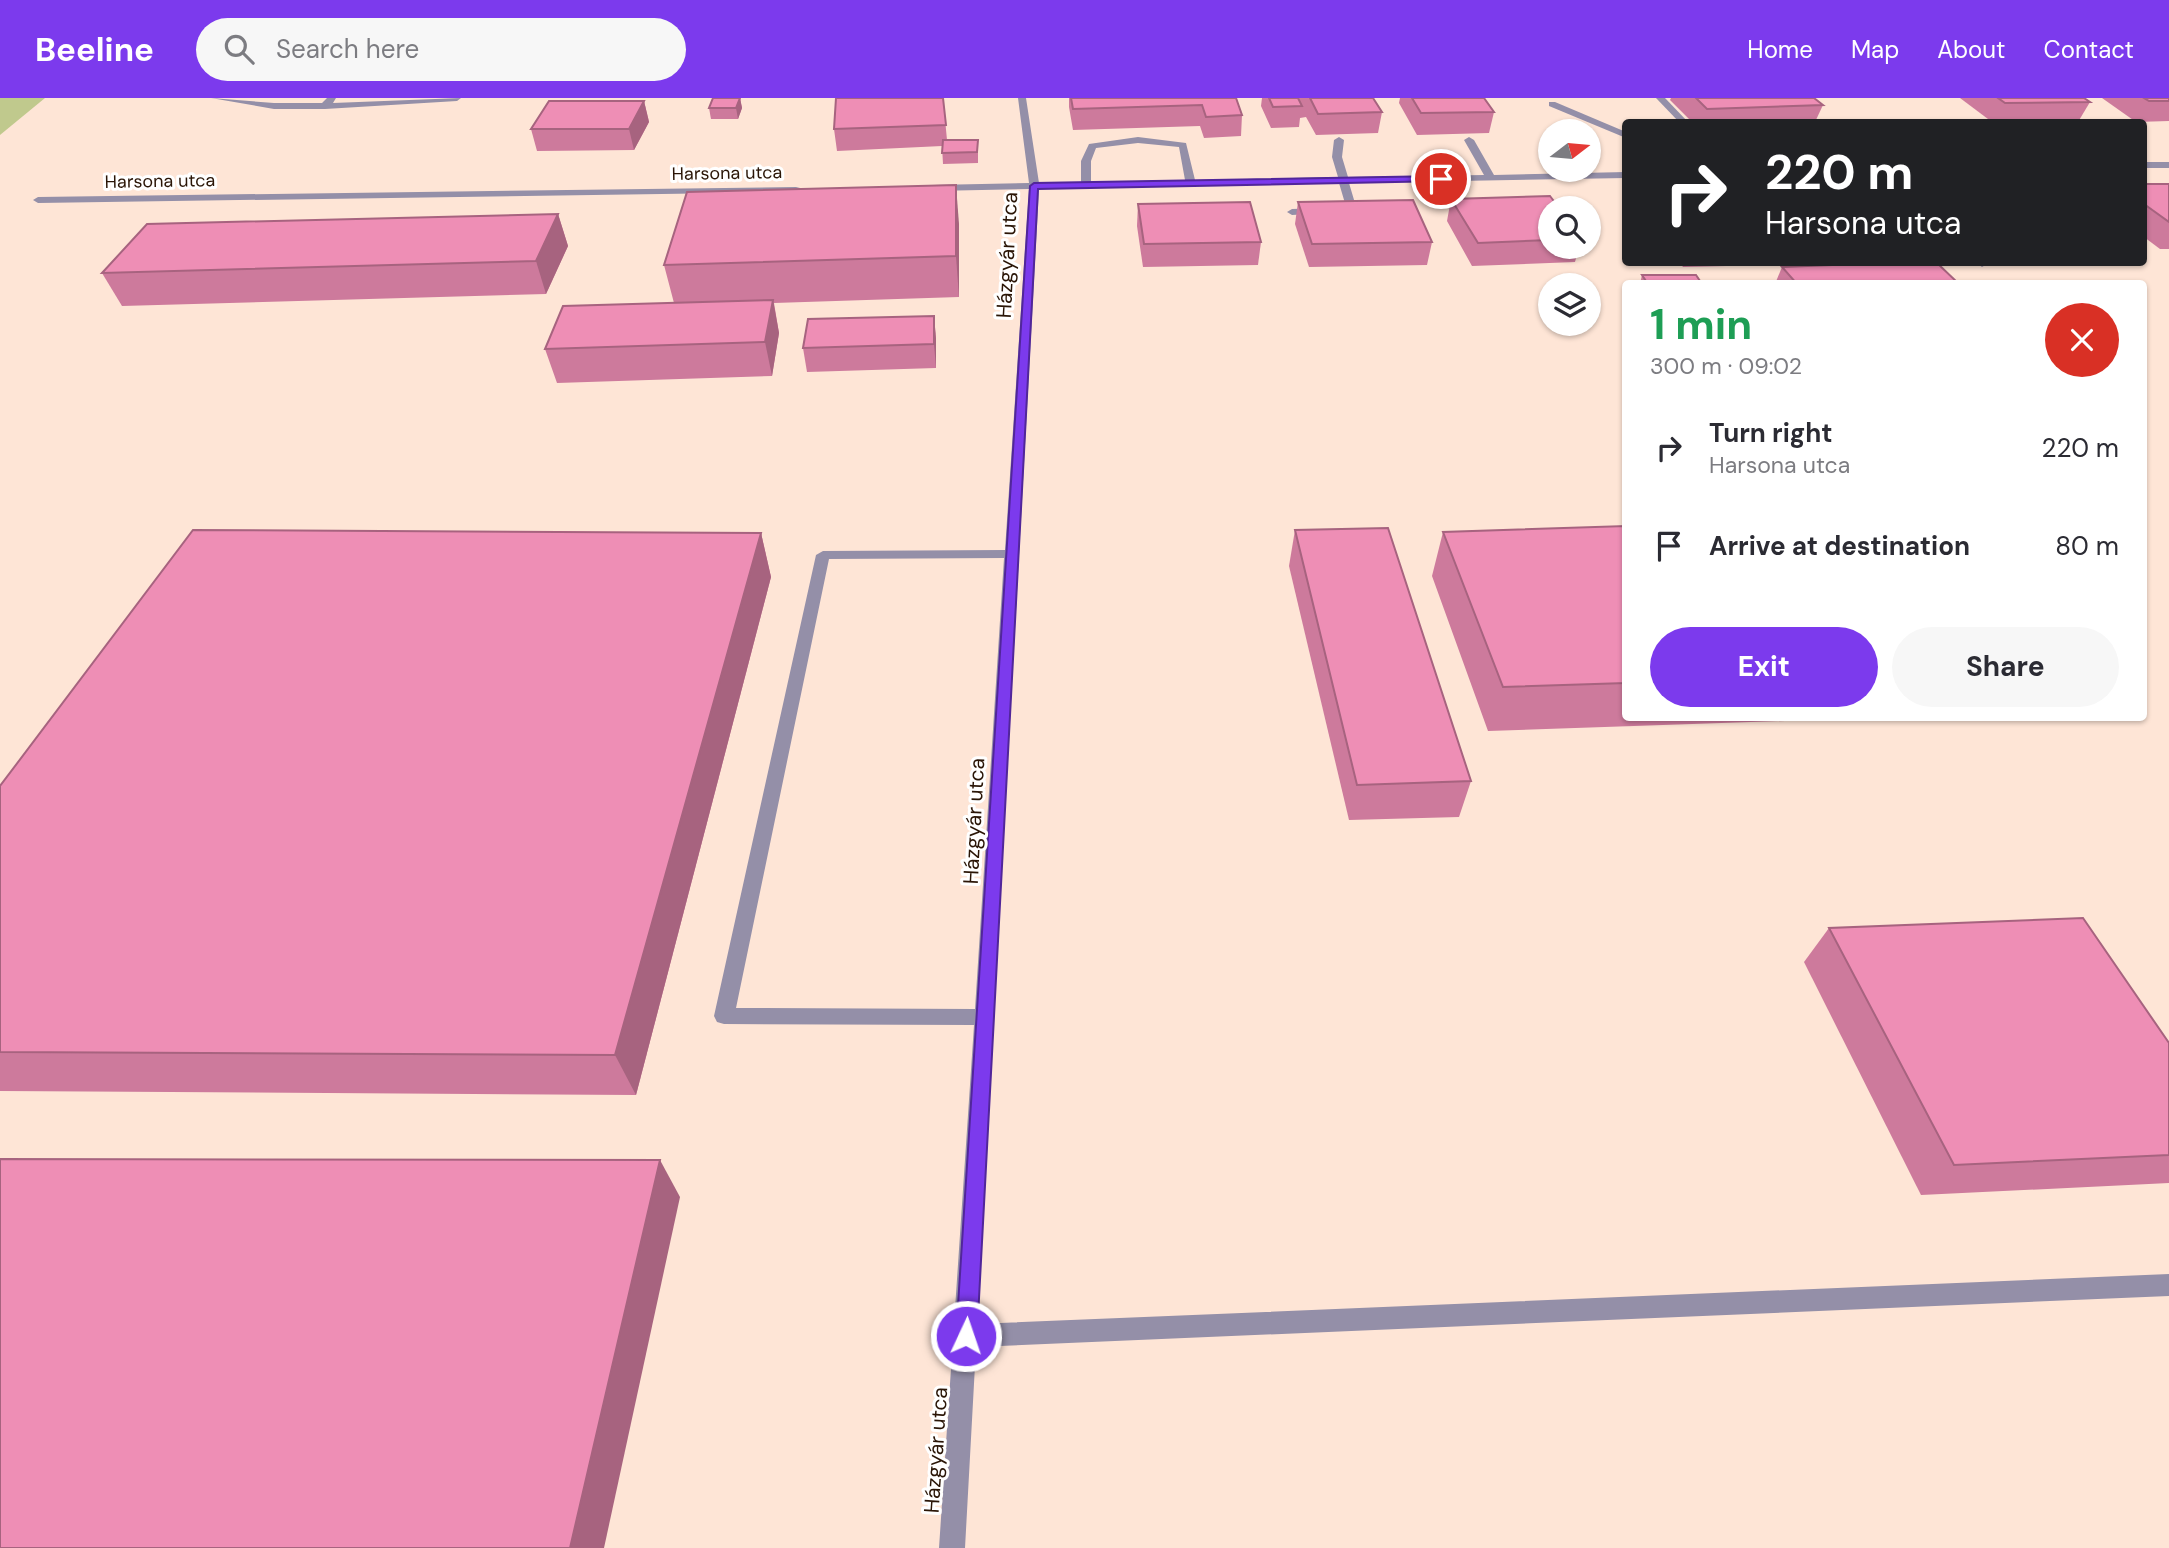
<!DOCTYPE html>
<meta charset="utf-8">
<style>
:root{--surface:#fff;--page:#f7f7f7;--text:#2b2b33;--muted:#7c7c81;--accent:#7c3aed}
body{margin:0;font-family:"DM Sans",sans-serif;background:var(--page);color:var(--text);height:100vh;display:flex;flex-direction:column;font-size:26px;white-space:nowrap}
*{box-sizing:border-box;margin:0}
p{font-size:23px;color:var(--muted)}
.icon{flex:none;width:38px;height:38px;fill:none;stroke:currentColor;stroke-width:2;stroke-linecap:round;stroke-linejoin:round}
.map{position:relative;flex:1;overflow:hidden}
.details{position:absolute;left:1622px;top:182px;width:525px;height:441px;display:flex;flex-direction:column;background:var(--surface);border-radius:7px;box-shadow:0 2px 5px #0004}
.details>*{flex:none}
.hud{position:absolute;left:1622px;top:21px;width:525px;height:147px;border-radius:7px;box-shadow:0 2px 5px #0004;background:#202124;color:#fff;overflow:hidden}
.needle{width:46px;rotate:74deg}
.tools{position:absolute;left:1538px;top:21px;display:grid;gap:14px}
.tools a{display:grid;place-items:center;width:63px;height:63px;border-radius:50%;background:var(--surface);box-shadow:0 2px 5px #0004;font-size:35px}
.pin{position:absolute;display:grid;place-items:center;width:60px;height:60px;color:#fff;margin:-30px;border:4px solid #fff;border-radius:50%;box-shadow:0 2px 7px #0007}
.me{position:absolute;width:77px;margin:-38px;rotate:3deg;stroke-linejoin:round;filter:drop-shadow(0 0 5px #0008)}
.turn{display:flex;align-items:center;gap:24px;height:147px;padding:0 28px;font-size:32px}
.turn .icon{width:91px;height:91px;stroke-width:2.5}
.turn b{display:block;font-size:49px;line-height:60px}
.round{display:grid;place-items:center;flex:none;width:74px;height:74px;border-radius:37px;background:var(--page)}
.summary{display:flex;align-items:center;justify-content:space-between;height:119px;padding:0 28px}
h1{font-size:42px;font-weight:700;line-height:52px;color:#1e9e55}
.button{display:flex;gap:14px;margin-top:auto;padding:14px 28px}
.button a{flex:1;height:80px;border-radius:42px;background:var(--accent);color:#fff;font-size:28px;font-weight:700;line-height:80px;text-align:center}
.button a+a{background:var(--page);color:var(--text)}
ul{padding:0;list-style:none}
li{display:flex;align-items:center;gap:21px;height:98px;padding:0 28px}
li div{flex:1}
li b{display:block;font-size:26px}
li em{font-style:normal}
header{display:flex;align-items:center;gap:42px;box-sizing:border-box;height:98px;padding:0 35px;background:var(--accent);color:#fff}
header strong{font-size:33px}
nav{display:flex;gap:38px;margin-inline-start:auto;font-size:24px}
.search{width:490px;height:63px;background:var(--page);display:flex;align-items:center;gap:18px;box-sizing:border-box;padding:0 24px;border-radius:38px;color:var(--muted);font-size:26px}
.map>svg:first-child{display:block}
.green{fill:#c0c98d}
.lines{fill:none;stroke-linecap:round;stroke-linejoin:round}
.minor{fill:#948fa8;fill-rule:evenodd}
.wall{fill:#cd7a9c}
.shaded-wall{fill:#a7637f}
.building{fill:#ee8eb5;stroke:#a7637f;stroke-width:2}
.route{fill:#7c3aed;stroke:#51269a;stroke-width:2}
.labels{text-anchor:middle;stroke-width:6;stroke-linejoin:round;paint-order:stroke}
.far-street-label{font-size:18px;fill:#2a1506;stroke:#fff}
.street-label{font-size:21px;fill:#2a1506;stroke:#fff}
</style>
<header>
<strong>Beeline</strong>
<div class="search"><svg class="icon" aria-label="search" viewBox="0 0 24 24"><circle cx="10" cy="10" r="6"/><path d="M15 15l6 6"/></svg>Search here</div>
<nav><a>Home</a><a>Map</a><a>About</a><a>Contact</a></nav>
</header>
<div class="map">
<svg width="2169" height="1450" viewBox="0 0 2169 1450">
<rect width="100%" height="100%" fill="#fee5d6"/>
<polygon class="green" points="0,0 45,0 0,37"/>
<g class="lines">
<g class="minor">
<polygon points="211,0 274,5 322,5 327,0 336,0 333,5 461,0 457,3 325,11 274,11"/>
<path d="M1018,0H1026L1039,85L1081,84V63L1089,46L1138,39L1186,45L1195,82L1338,79L1332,59L1334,42L1339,39L1344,42L1342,59L1348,79L1484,77L1464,42L1469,39L1474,42L1494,77L1626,74V80L1349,85L1357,112L1352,115L1347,112L1339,85L1039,91L977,1226L2169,1176V1198L976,1249L965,1450H939L974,927L724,926L717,924L714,918L816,457L823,453L1005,452L1029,91L933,93L928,90L933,87L1029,85ZM1138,45L1179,49L1185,82L1091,84V63L1096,50ZM1004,460L975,911L736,910L829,461Z"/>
<polygon points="1656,0 1665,0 1688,24 1679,24"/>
<polygon points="1549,4 1555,4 1626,34 1626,40 1549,8"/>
<rect x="2144" y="64" width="25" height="6"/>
<polygon points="796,89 800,90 800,94 38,105 33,102 38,99"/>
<polygon points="1321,110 1326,113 1325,115 1292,117 1287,114 1292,111"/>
<polygon points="1975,164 1986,164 1987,166 1982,169"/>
</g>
</g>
<g class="wall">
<polygon points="740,0 742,10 738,21 711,21 709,10"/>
<polygon points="943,0 947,42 978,42 978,65 943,66 942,48 837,53 834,31"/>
<polygon points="1069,0 1236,0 1242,17 1241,38 1204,40 1200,28 1073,32 1069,9"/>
<polygon points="1262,0 1373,0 1382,14 1378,35 1316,37 1306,19 1300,20 1299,29 1271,30 1261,8"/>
<polygon points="1400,0 1484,0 1494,14 1489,35 1417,37 1399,5"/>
<polygon points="1671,0 1814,0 1823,7 1815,24 1692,24 1670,2"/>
<polygon points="1960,0 2084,0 2090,4 2078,24 1992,24"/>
<polygon points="2102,0 2169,0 2169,23 2136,24"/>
<polygon points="644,3 649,24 634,52 537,53 531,31"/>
<polygon points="2144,86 2169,86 2169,151 2160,151 2144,139"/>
<polygon points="1451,101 1550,110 1550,149 1579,149 1575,164 1472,168 1447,123"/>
<polygon points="1298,104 1432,144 1427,167 1309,169 1295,126"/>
<polygon points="1138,106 1261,144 1258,167 1143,169 1137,128"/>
<polygon points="558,116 568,148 546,196 122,208 102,175"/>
<polygon points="959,126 959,199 774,205 779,235 772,278 557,285 545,251 674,205 664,167"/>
<polygon points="1679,164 1902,164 1683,169"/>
<polygon points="1782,169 1959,186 1775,186"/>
<polygon points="1642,177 1702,186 1640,186"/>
<polygon points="934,218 936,241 936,270 807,274 803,250"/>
<polygon points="1626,428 1626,620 1870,620 1488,633 1432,478 1443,434"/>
<polygon points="1295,432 1471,683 1459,719 1349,722 1289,468"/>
<polygon points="761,435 771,479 636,997 0,993 0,688"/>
<polygon points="1829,830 2169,945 2169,1085 1921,1097 1804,864"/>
</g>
<g class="shaded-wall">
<polygon points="740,0 742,10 738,21 736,10"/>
<polygon points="644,3 649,24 634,52 629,31"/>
<polygon points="956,87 959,126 959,199 956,158"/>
<polygon points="558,116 568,148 546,196 536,163"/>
<polygon points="773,202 779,235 772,278 765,244"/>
<polygon points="934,218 936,241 936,270 934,246"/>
<polygon points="761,435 771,479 636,997 615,957"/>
<polygon points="660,1062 680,1099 604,1450 570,1450"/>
</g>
<g class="building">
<polygon points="713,0 740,0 736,10 709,10"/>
<polygon points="836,0 943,0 946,27 834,31"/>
<polygon points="1071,0 1236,0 1242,17 1206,19 1202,7 1073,11"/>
<polygon points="1269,0 1298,0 1302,8 1273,9"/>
<polygon points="1310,0 1373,0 1382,14 1318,16"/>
<polygon points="1412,0 1484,0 1494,14 1421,15"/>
<polygon points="1696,0 1814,0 1823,7 1707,11"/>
<polygon points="1998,0 2084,0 2090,4 2005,5"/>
<polygon points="2144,0 2169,0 2169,3 2149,3"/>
<polygon points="549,3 644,3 629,31 531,31"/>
<polygon points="943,42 978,42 977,54 942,55"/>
<polygon points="2144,86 2169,86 2169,124 2144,106"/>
<polygon points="956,87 956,158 664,167 687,94"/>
<polygon points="1550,98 1559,110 1550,110 1550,142 1478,145 1451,101"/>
<polygon points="1413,102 1432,144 1312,146 1298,104"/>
<polygon points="1250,104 1261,144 1144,146 1138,106"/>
<polygon points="558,116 536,163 102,175 147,126"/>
<polygon points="1908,164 1936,164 1959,186 1797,186 1782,169"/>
<polygon points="1642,177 1696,177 1702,186 1648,186"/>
<polygon points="773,202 765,244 545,251 563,208"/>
<polygon points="934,218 934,246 803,250 808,221"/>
<polygon points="1626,428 1626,585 1503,589 1443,434"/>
<polygon points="1388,430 1471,683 1357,687 1295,432"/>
<polygon points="193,432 761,435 615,957 0,954 0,688"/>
<polygon points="2083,820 2169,945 2169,1057 1954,1067 1829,830"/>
<polygon points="0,1061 660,1062 570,1450 0,1450"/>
</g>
<polygon class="route" points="1441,78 1444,83 1038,91 977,1238 974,1246 966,1249 959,1246 956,1238 1030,88 1034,85"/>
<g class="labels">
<g class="far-street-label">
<text transform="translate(727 75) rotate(-1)" y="6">Harsona utca</text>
<text transform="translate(160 83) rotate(-1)" y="6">Harsona utca</text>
</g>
<g class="street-label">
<text transform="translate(1007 157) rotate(-87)" y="7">Házgyár utca</text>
<text transform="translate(974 723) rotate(-87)" y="7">Házgyár utca</text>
<text transform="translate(936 1352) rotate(-86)" y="7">Házgyár utca</text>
</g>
</g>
</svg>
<div class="tools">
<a><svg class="needle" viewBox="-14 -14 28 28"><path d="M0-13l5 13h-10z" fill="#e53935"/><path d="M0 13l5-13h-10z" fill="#7c7c81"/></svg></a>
<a><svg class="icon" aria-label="search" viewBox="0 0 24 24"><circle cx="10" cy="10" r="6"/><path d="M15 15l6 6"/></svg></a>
<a><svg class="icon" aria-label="layers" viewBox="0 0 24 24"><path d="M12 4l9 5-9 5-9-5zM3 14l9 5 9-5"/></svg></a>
</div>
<div class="pin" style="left:1441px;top:81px;background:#d93025"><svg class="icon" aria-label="arrive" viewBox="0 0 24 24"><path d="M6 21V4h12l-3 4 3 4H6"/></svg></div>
<svg class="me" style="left:966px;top:1238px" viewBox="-20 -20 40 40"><circle r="17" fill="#7c3aed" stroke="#fff" stroke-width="3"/><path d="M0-11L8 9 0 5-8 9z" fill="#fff"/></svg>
<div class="hud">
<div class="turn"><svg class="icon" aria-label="right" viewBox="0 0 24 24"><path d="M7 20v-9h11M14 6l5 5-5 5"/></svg><div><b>220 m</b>Harsona utca</div></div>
</div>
<section class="details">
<div class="summary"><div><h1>1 min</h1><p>300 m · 09:02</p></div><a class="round" style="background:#d93025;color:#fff"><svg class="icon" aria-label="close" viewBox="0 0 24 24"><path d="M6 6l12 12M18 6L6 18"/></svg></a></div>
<ul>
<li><svg class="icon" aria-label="right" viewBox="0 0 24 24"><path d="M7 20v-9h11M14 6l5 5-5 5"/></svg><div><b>Turn right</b><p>Harsona utca</p></div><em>220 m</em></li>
<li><svg class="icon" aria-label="arrive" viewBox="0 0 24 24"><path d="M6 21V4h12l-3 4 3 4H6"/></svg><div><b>Arrive at destination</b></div><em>80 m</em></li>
</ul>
<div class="button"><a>Exit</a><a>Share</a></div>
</section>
</div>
